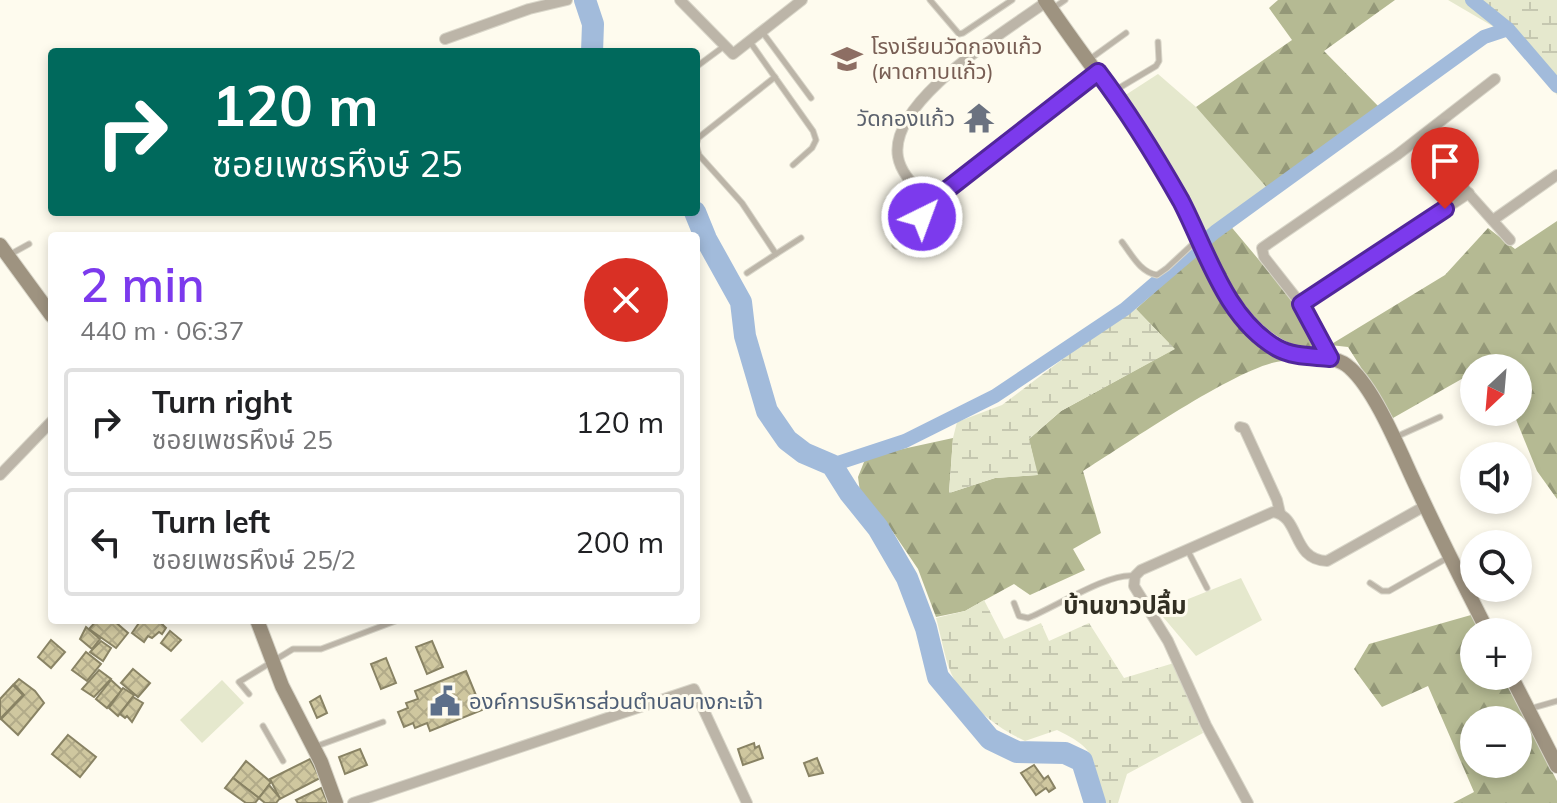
<!DOCTYPE html>
<meta charset="utf-8">
<style>
:root{--surface:#fff;--page:#f6f6f6;--text:#202124;--muted:#757577;--line:#e0e0e0;--accent:#7c3aed}
body{margin:0;font-family:Mulish,"Noto Sans Thai",sans-serif;background:var(--page);color:var(--text);height:100vh;display:flex;flex-direction:column;font-size:30px;white-space:nowrap}
*{box-sizing:border-box;margin:0}
p{font-size:26px;color:var(--muted)}
.icon{flex:none;width:44px;height:44px;fill:none;stroke:currentColor;stroke-width:2;stroke-linecap:round;stroke-linejoin:round}
.map{position:relative;flex:1;overflow:hidden}
.sheet{position:absolute;left:48px;top:232px;width:652px;height:392px;display:flex;flex-direction:column;background:var(--surface);border-radius:8px;box-shadow:0 4px 12px #0003}
.sheet>*{flex:none}
.banner{position:absolute;left:48px;top:48px;width:652px;height:168px;border-radius:8px;box-shadow:0 4px 12px #0003;background:#00695c;color:#fff;overflow:hidden}
.needle{width:52px;rotate:206deg}
.tools{position:absolute;left:1460px;top:354px;display:grid;gap:16px}
.tools a{display:grid;place-items:center;width:72px;height:72px;border-radius:50%;background:var(--surface);box-shadow:0 4px 12px #0003;font-size:40px}
.pin{position:absolute;display:grid;place-items:center;width:68px;height:68px;color:#fff;margin:-82px -34px;border-radius:50% 50% 50% 0;rotate:-45deg;box-shadow:0 0 8px #0007}
.pin .icon{rotate:45deg}
.me{position:absolute;width:88px;margin:-44px;rotate:42deg;stroke-linejoin:round;filter:drop-shadow(0 0 6px #0008)}
.turn{display:flex;align-items:center;gap:28px;height:168px;padding:0 32px;font-size:36px}
.turn .icon{width:104px;height:104px;stroke-width:2.5}
.turn b{display:block;font-size:56px;line-height:68px}
.round{display:grid;place-items:center;flex:none;width:84px;height:84px;border-radius:42px;background:var(--page)}
.headline{display:flex;align-items:center;justify-content:space-between;height:136px;padding:0 32px}
h1{font-size:48px;font-weight:600;line-height:60px;color:var(--accent)}
ul{padding:0;list-style:none}
li{display:flex;align-items:center;gap:24px;height:108px;margin:0 16px 12px;padding:0 16px;border:4px solid var(--line);border-radius:8px}
li div{flex:1}
li b{display:block;font-size:30px}
li em{font-style:normal}
.map>svg:first-child{display:block}
.grass{fill:#e5e8cd}
.forest{fill:url(#forest-firs);fill-rule:evenodd}
.wetland{fill:url(#wetland-marsh)}
.lines{fill:none;stroke-linecap:round;stroke-linejoin:round}
.canal{stroke:#a2bbdb;stroke-width:14}
.river{stroke:#a2bbdb;stroke-width:22}
.building{fill:url(#building-cross-hatch);stroke:#898364;stroke-width:2}
.lane-casing{stroke:#d9d6c9;stroke-width:7}
.street-casing{stroke:#d9d6c9;stroke-width:12}
.secondary-casing{stroke:#d9d6c9;stroke-width:16}
.lane{stroke:#bcb5a8;stroke-width:5}
.street{stroke:#bcb5a8;stroke-width:10}
.secondary{stroke:#9e9380;stroke-width:14}
.route-casing{stroke:#51269a;stroke-width:20}
.route{stroke:#7c3aed;stroke-width:14}
.labels{text-anchor:middle;stroke-width:6;stroke-linejoin:round;paint-order:stroke}
.education-label{font-size:22px;fill:#785e54;stroke:#fefbee;text-anchor:start}
.worship-label{font-size:22px;fill:#5b616d;stroke:#fefbee;text-anchor:end}
.service-label{font-size:22px;fill:#4e5e75;stroke:#fefbee;text-anchor:start}
.neighbourhood-label{font-size:24px;font-weight:bold;fill:#322f23;stroke:#fefbee}
</style>
<div class="map">
<svg width="1557" height="803" viewBox="0 0 1557 803">
<defs>
<pattern id="forest-firs" width="22" height="20" patternUnits="userSpaceOnUse" patternTransform="scale(2)"><rect width="22" height="20" fill="#b5ba93"/><path d="M5 1l3.5 6h-7zM16 11l3.5 6h-7z" fill="#949878"/></pattern>
<pattern id="wetland-marsh" width="20" height="14" patternUnits="userSpaceOnUse" patternTransform="scale(2)"><rect width="20" height="14" fill="#e5e8cd"/><path d="M1 5h8M5 5V1M11 12h8M15 12V8" fill="none" stroke="#c5c7b0"/></pattern>
<pattern id="building-cross-hatch" width="8" height="8" patternUnits="userSpaceOnUse" patternTransform="scale(2)"><rect width="8" height="8" fill="#cfc79f"/><path d="M0 0l8 8M0 8l8-8" fill="none" stroke="#b2ab89"/></pattern>
</defs>
<rect width="100%" height="100%" fill="#fefbee"/>
<g class="grass">
<polygon points="1158,74 1196,107 1268,189 1205,233 1124,96"/>
<polygon points="1241,578 1262,620 1196,656 1158,611"/>
<polygon points="222,680 244,703 202,743 180,720"/>
</g>
<g class="forest">
<polygon points="1278,0 1395,0 1324,51 1381,109 1268,189 1196,107 1292,40 1269,8"/>
<polygon points="1557,221 1557,499 1537,471 1513,412 1518,412 1518,368 1488,368 1486,365 1474,368 1474,372 1393,418 1348,347 1330,345 1445,275 1488,228 1515,249"/>
<path d="M1228,223L1290,297L1320,347C1312,347 1302,347 1295,345C1255,331 1232,285 1209,253L1211,242Z"/>
<path d="M1198,253L1257,341L1284,361C1244,362 1124,446 1083,471L1101,533L1073,549L1085,570L1030,595L1014,584L965,611L936,617L918,569L893,532L860,492L858,477L866,457L953,438L949,493L995,478L1037,475L1029,439L1061,411L1174,349L1136,309Z"/>
<path d="M1471,615L1482,632H1474V676H1504L1557,781V803H1453L1474,792L1428,686L1382,707L1354,669L1369,644ZM1474,720H1518V764H1474Z"/>
</g>
<g class="wetland">
<polygon points="1448,0 1557,0 1557,95 1506,34"/>
<polygon points="1136,309 1175,349 1061,411 1029,439 1038,475 995,478 949,493 953,438 957,422 1002,405 1072,352"/>
<path d="M984,600L1004,639L1041,623L1049,641L1089,623L1124,678L1174,663L1203,733L1127,774L1118,803H1105C1088,761 1105,753 1057,730L1025,741C995,727 965,703 951,673C944,656 941,635 936,618L965,611Z"/>
</g>
<g class="lines">
<g class="canal">
<polyline points="1472,0 1508,29 1557,86"/>
<polyline points="832,465 905,441 995,396 1125,309 1215,232 1484,37 1508,29"/>
</g>
<g class="river">
<polyline points="585,0 593,24 592,52"/>
<polyline points="695,212 706,239 741,302 745,336 767,411 787,440 804,453 832,465 849,492 878,528 907,578 926,628 938,677 990,739 1017,752 1065,753 1082,761 1095,803"/>
</g>
</g>
<g class="building">
<polygon points="97,620 113,620 128,633 116,648 89,629"/>
<polygon points="141,620 158,620 166,628 162,634 159,632 152,638 148,636 144,642 132,633"/>
<polygon points="86,627 100,639 92,649 80,639"/>
<polygon points="170,631 181,640 171,651 161,643"/>
<polygon points="51,640 65,652 51,668 38,657"/>
<polygon points="101,641 111,648 103,661 90,652"/>
<polygon points="432,641 443,667 427,674 416,647"/>
<polygon points="86,652 101,664 87,681 72,670"/>
<polygon points="386,658 396,683 381,689 371,664"/>
<polygon points="133,669 150,683 138,697 121,683"/>
<polygon points="99,670 111,679 94,697 82,689"/>
<polygon points="466,671 482,710 430,731 427,723 415,728 413,723 404,727 398,712 408,708 406,703 418,699 415,691"/>
<polygon points="19,679 35,691 44,703 18,735 1,719 24,695 14,684"/>
<polygon points="111,680 122,690 107,708 96,699"/>
<polygon points="13,685 23,695 0,719 0,699"/>
<polygon points="123,688 134,695 118,716 109,708"/>
<polygon points="320,696 327,713 317,718 310,702"/>
<polygon points="133,697 143,703 132,722 127,716 125,718 120,714"/>
<polygon points="68,735 96,757 80,777 52,754"/>
<polygon points="754,743 755,748 759,746 763,758 743,765 738,749"/>
<polygon points="360,749 367,765 345,774 339,757"/>
<polygon points="817,758 823,773 809,776 804,763"/>
<polygon points="310,759 320,778 280,799 270,779"/>
<polygon points="246,761 271,782 259,798 233,778"/>
<polygon points="1034,765 1044,779 1048,776 1055,788 1049,792 1046,788 1036,795 1021,773"/>
<polygon points="233,778 259,798 255,803 246,803 225,788"/>
<polygon points="269,785 280,798 276,803 265,803 259,798"/>
<polygon points="321,788 328,803 298,803 296,800"/>
</g>
<g class="lines">
<g class="lane-casing">
<g id="lane">
<polyline points="930,0 959,34 963,33 1012,0"/>
<polyline points="1052,9 1065,0"/>
<polyline points="763,33 811,98"/>
<polyline points="750,42 813,131 816,140 812,148 793,165"/>
<polyline points="1090,59 1126,33"/>
<polyline points="696,67 723,47"/>
<polyline points="1114,91 1156,66 1159,61 1158,42"/>
<path d="M1122,242C1132,255 1140,272 1157,275L1167,268L1196,241"/>
<polyline points="776,254 801,238"/>
<polyline points="9,255 29,244"/>
<polyline points="747,273 776,254 742,203 699,155 696,145 698,138 775,77"/>
<polyline points="1398,436 1440,417"/>
<polyline points="1188,551 1207,588"/>
<polyline points="1458,572 1474,566"/>
<polyline points="1370,583 1382,591 1389,591 1449,557"/>
<path d="M1014,603L1019,616L1028,618C1054,608 1109,572 1134,576"/>
<polyline points="249,694 239,682 293,649 321,649 398,620"/>
<polyline points="1529,709 1557,701"/>
<polyline points="263,726 283,761"/>
<polyline points="317,746 383,722"/>
</g>
</g>
<g class="street-casing">
<g id="street">
<polyline points="680,0 733,54 802,0"/>
<polyline points="445,39 529,9 567,0"/>
<polyline points="1420,139 1510,240"/>
<path d="M930,203C918,189 901,175 898,157C888,101 1005,32 1046,2"/>
<polyline points="1493,220 1557,175"/>
<polyline points="897,244 921,224 924,209 930,203 1098,72"/>
<polyline points="1301,304 1469,193"/>
<polyline points="1330,358 1301,304 1264,257 1262,248 1397,155 1495,79"/>
<polyline points="1240,427 1244,428 1277,500 1280,513"/>
<polyline points="0,475 52,421"/>
<polyline points="353,803 694,689 747,803"/>
<path d="M1248,803L1206,725L1168,641L1134,586L1135,576L1141,570L1273,512C1301,516 1291,560 1327,561L1425,506"/>
</g>
</g>
<g class="secondary-casing">
<g id="secondary">
<path d="M1045,0C1083,57 1127,110 1163,170C1189,214 1207,268 1237,309C1251,327 1269,349 1292,354C1312,360 1334,353 1350,368C1377,392 1402,457 1418,490C1440,538 1464,585 1488,632"/>
<polyline points="0,245 52,316"/>
<polyline points="257,620 282,686 321,762 336,803"/>
<polyline points="1511,676 1557,766"/>
</g>
</g>
<use href="#lane" class="lane"/>
<use href="#street" class="street"/>
<use href="#secondary" class="secondary"/>
</g>
<g class="lines">
<g class="route-casing">
<path id="route" d="M922,217L924,209L930,203L1098,72C1129,113 1156,157 1181,201C1207,251 1225,318 1277,348C1293,357 1312,356 1330,358L1301,304L1445,209"/>
</g>
<use href="#route" class="route"/>
</g>
<defs>
<g id="school-bare" transform="scale(2.4)"><path d="M0-5L7-2L0 1L-7-2ZM-4 1L0 2.5L4 1V4Q0 6-4 4Z" fill="#8d6e63" stroke="#fefbee" stroke-width="2.5" paint-order="stroke"/></g>
<g id="temple-bare" transform="scale(2.4)"><path d="M0-6L5-2H3V0L6.5 2.5H4V6H1.5V3h-3V6H-4V2.5H-6.5L-3 0V-2H-5Z" fill="#6b7280" stroke="#fefbee" stroke-width="2.5" paint-order="stroke"/></g>
<g id="civic-bare" transform="scale(2.4)"><path d="M-.6-6.5H3V-4.5H.6V-3L4-1V1h2V6H-6V1h2V-1L-.6-3ZM-1.2 2.5V6h2.4V2.5Z" fill="#5c6f8a" stroke="#fefbee" stroke-width="2.5" paint-order="stroke"/></g>
</defs>
<g fill-rule="evenodd">
<use href="#school-bare" x="847" y="59"/>
<use href="#temple-bare" x="979" y="118"/>
<use href="#civic-bare" x="445" y="701"/>
</g>
<g class="labels">
<g class="education-label">
<text x="871" y="54">โรงเรียนวัดกองแก้ว<tspan x="871" dy="25">(ผาดกาบแก้ว)</tspan></text>
</g>
<g class="worship-label">
<text x="955" y="126">วัดกองแก้ว</text>
</g>
<g class="service-label">
<text x="469" y="709">องค์การบริหารส่วนตำบลบางกะเจ้า</text>
</g>
<g class="neighbourhood-label">
<text x="1125" y="614">บ้านขาวปลื้ม</text>
</g>
</g>
</svg>
<div class="tools">
<a><svg class="needle" viewBox="-14 -14 28 28"><path d="M0-13l5 13h-10z" fill="#e53935"/><path d="M0 13l5-13h-10z" fill="#757577"/></svg></a>
<a><svg class="icon" aria-label="sound" viewBox="0 0 24 24"><path d="M4 9h4l5-4v14l-5-4H4zM17 9q2 3 0 6"/></svg></a>
<a><svg class="icon" aria-label="search" viewBox="0 0 24 24"><circle cx="10" cy="10" r="6"/><path d="M15 15l6 6"/></svg></a>
<a>+</a>
<a>−</a>
</div>
<div class="pin" style="left:1445px;top:209px;background:#d93025"><svg class="icon" aria-label="arrive" viewBox="0 0 24 24"><path d="M6 21V4h12l-3 4 3 4H6"/></svg></div>
<svg class="me" style="left:922px;top:217px" viewBox="-20 -20 40 40"><circle r="17" fill="#7c3aed" stroke="#fff" stroke-width="3"/><path d="M0-11L8 9 0 5-8 9z" fill="#fff"/></svg>
<div class="banner">
<div class="turn"><svg class="icon" aria-label="right" viewBox="0 0 24 24"><path d="M7 20v-9h11M14 6l5 5-5 5"/></svg><div><b>120 m</b>ซอยเพชรหึงษ์ 25</div></div>
</div>
<section class="sheet">
<div class="headline"><div><h1>2 min</h1><p>440 m · 06:37</p></div><a class="round" style="background:#d93025;color:#fff"><svg class="icon" aria-label="close" viewBox="0 0 24 24"><path d="M6 6l12 12M18 6L6 18"/></svg></a></div>
<ul>
<li><svg class="icon" aria-label="right" viewBox="0 0 24 24"><path d="M7 20v-9h11M14 6l5 5-5 5"/></svg><div><b>Turn right</b><p>ซอยเพชรหึงษ์ 25</p></div><em>120 m</em></li>
<li><svg class="icon" aria-label="left" viewBox="0 0 24 24"><path d="M17 20v-9H6M10 6l-5 5 5 5"/></svg><div><b>Turn left</b><p>ซอยเพชรหึงษ์ 25/2</p></div><em>200 m</em></li>
</ul>
</section>
</div>
